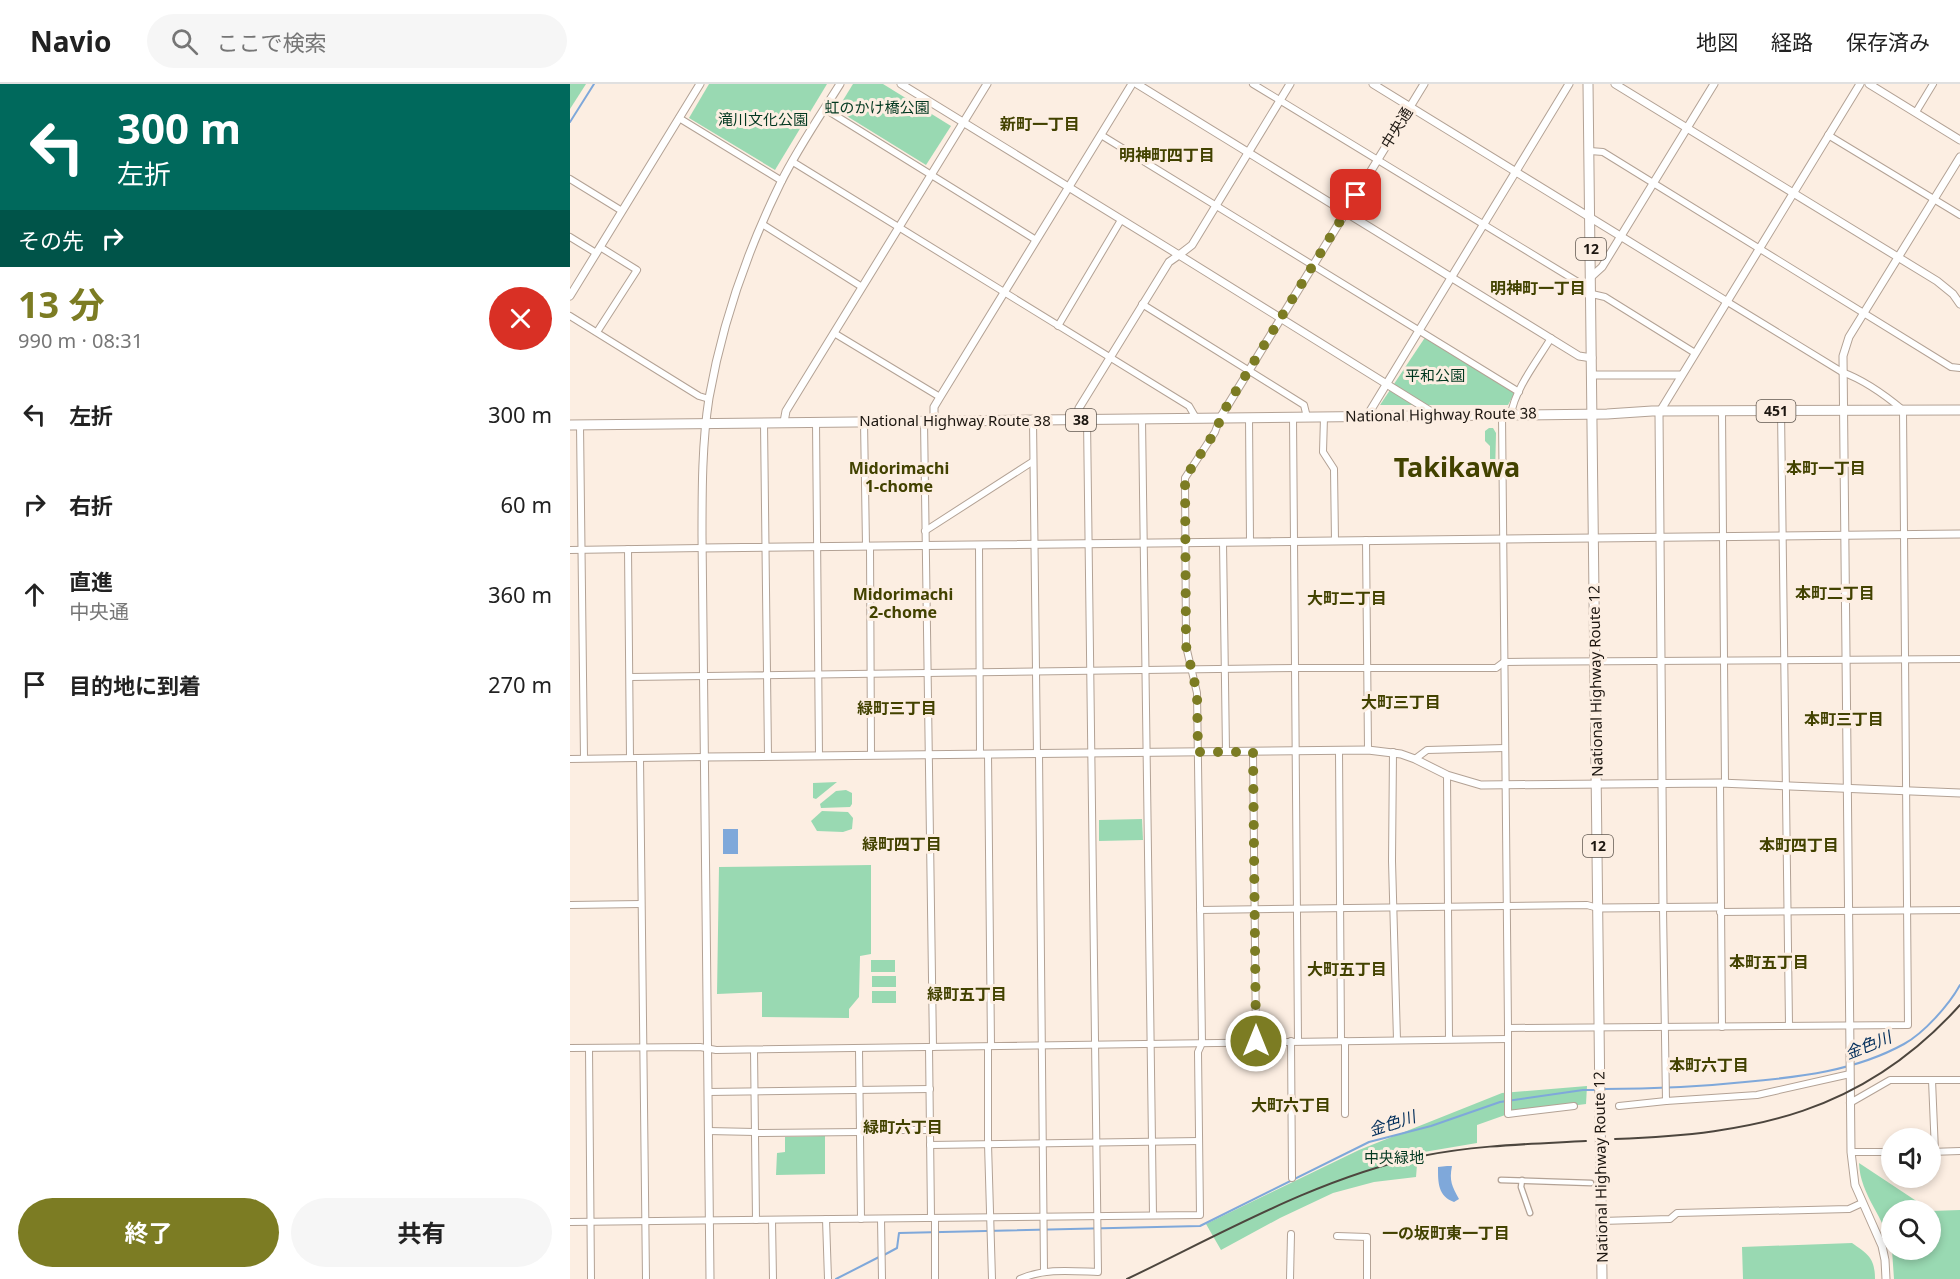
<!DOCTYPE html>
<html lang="ja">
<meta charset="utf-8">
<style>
:root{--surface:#fff;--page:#f6f6f6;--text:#222;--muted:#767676;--line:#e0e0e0;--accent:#7c7c23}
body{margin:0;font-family:"Noto Sans","Noto Sans JP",sans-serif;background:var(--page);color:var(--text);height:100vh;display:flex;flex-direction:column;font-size:22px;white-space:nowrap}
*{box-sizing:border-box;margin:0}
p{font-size:20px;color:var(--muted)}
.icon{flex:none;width:33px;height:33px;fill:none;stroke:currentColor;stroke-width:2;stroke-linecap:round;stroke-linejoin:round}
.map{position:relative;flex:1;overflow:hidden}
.drawer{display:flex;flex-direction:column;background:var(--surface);width:570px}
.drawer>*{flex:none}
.top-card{background:#00695c;color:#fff;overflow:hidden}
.fabs{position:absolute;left:1311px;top:1044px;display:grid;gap:12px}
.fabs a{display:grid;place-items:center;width:60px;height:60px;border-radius:50%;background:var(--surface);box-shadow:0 3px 9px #0003;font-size:30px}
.pin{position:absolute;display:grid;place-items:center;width:51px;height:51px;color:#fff;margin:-26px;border-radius:12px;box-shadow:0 3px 9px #0006}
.me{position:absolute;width:66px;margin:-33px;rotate:0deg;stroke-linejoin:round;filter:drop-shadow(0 0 4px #0008)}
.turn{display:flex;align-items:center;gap:21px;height:126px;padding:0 18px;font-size:27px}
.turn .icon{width:78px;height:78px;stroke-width:2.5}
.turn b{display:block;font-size:42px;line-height:51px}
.then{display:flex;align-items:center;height:57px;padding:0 18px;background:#0003;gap:12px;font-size:22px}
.round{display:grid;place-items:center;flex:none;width:63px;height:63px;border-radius:32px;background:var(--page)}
.headline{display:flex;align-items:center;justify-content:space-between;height:102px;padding:0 18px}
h1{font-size:36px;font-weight:700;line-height:45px;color:var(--accent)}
.action{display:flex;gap:12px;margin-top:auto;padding:12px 18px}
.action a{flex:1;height:69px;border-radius:36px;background:var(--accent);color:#fff;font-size:24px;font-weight:700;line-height:69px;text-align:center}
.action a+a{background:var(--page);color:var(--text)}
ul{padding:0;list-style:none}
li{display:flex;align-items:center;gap:18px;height:90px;padding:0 18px}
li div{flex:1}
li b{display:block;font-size:22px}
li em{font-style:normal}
header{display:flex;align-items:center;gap:36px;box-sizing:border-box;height:84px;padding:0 30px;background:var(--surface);border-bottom:2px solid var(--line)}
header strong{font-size:28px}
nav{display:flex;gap:33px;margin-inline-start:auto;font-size:21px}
.search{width:420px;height:54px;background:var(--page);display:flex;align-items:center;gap:15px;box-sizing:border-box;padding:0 21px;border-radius:33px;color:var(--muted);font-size:22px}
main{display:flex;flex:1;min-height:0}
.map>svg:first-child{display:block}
.green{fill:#99d9b2}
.water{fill:#7fa8da}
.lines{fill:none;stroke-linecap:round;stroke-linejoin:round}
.stream{stroke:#7fa8da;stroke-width:2}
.pedestrian-casing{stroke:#b3a295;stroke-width:7}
.minor-casing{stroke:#b3a295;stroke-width:8}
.tertiary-casing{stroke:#b3a295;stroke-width:9}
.trunk-casing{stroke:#b3a295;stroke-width:11}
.pedestrian{stroke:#fff;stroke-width:4.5}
.minor{stroke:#fff;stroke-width:6}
.tertiary{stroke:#fff;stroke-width:7}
.trunk{stroke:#fff;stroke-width:9}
.rail{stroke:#4d463e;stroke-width:2}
.route{stroke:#7c7c23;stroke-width:10;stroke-dasharray:0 18}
.labels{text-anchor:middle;stroke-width:6;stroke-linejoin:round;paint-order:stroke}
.shield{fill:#fceee2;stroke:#605850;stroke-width:1.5}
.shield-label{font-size:14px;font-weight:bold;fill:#1d1711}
.park-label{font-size:15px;fill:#023820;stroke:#fceee2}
.street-label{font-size:15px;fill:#1d1711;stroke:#fceee2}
.neighbourhood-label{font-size:16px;font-weight:bold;fill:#424200;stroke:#fceee2}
.water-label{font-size:16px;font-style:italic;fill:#022e5b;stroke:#fceee2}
.town-label{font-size:27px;font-weight:bold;fill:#424200;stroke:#fceee2}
</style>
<header>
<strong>Navio</strong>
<div class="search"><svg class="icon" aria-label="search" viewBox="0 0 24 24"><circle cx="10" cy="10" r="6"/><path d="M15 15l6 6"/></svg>ここで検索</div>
<nav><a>地図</a><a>経路</a><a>保存済み</a></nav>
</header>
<main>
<section class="drawer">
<div class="top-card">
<div class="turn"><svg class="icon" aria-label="left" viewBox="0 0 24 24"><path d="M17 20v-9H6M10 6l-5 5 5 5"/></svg><div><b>300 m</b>左折</div></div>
<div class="then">その先<svg class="icon" aria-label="right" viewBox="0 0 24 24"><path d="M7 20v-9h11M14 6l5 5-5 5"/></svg></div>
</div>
<div class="headline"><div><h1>13 分</h1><p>990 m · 08:31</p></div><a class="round" style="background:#d93025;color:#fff"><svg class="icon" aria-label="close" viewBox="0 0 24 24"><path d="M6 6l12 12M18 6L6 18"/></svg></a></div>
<ul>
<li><svg class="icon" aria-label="left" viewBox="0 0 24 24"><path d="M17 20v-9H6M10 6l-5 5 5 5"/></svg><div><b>左折</b></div><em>300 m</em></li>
<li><svg class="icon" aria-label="right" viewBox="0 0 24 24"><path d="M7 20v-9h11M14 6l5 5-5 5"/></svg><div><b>右折</b></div><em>60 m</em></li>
<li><svg class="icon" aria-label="ahead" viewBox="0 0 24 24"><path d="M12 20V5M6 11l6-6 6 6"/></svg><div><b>直進</b><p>中央通</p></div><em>360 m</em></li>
<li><svg class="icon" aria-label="arrive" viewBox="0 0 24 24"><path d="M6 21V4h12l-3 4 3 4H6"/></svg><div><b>目的地に到着</b></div><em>270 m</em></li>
</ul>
<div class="action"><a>終了</a><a>共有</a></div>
</section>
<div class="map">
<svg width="1390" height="1195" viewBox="0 0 1390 1195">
<rect width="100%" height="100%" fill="#fceee2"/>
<g class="green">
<polygon points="0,0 16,0 0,25"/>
<polygon points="139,0 257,0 205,86 119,34"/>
<polygon points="283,0 313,0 381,42 356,81 267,26"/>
<polygon points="856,252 945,308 938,321 810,321"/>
<polygon points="919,344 923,344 926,349 925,392 916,392 916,381 920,376 920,362 915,357 915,347"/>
<polygon points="267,698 246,715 243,714 243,699"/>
<polygon points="276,706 282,709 282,720 280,723 251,724 250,720 266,707"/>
<polygon points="252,727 278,728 283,734 282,745 273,748 247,747 241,737"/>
<polygon points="572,735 573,756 529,757 529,736"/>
<polygon points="301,781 301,870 290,872 289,913 279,925 279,934 192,933 192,908 147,910 149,783"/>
<rect x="301" y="876" width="24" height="12"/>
<rect x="302" y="892" width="24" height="11"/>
<rect x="302" y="907" width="24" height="12"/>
<polygon points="1017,1002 1016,1020 938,1030 907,1041 907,1059 848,1069 846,1093 804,1098 763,1109 710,1134 651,1166 636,1140 789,1066 932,1009"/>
<polygon points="255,1052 255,1090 206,1091 207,1069 215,1068 215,1053"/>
<path d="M1289,1079L1360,1126H1322L1321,1165C1316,1134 1290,1112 1289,1079Z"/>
<polygon points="1390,1126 1390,1195 1324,1195 1322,1166 1360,1166 1361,1127"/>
<path d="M1282,1159C1298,1170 1305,1174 1305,1195H1173L1172,1163Z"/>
</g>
<g class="water">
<rect x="153" y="745" width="15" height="25"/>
<path d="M877,1082H882C879,1097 882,1102 889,1115L884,1118C868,1112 868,1099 868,1083Z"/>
</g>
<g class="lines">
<g class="stream">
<polyline points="0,38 24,0"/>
<path d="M1034,1005C1081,1005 1128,1003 1175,998C1230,993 1285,987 1334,960C1354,949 1379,921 1390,901"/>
<polyline points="314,1171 327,1164 329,1149 630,1142 799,1058 861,1042 930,1018 1013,1006 1028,1006"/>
<polyline points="266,1195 309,1173"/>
</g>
<g class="pedestrian-casing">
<g id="pedestrian">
<polyline points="931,1096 1021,1099"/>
<polyline points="952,1096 951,1103 960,1129"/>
</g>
</g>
<g class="minor-casing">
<g id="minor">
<polyline points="683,0 1008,198 1021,204"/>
<polyline points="255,25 466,156"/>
<polyline points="1346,28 1363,0"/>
<polyline points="109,34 212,97"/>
<polyline points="531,51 949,308"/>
<polyline points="1258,51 1390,131"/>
<polyline points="1020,67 1033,68 1381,283 1390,284"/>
<polyline points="223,78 619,322 626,334"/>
<polyline points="0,95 52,127"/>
<polyline points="192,140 292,203"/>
<polyline points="0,153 26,169"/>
<polyline points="1022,210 1035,213 1125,269"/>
<polyline points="572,220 734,321 737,333"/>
<polyline points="0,232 129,312 139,315"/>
<polyline points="488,242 551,136"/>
<polyline points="27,248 67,186 30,163"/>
<polyline points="264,249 370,313"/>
<polyline points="1211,327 1219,941"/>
<polyline points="1152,328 1155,699"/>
<polyline points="932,331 938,944 938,1030 1004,1022"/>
<path d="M941,331C944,306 968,276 981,254"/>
<polyline points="679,333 680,457"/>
<polyline points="723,333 728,957"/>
<polyline points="754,333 753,368 764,385 765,457"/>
<polyline points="572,335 583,1131"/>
<polyline points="463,336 467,670"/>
<polyline points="294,337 296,462"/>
<polyline points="354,337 363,963"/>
<polyline points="246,338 249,672"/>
<polyline points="194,339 198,672"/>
<polyline points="10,341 14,674"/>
<polyline points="355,447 462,378"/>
<polyline points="796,456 798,666"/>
<polyline points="653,458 656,668"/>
<polyline points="409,461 410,670"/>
<polyline points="300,462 301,671"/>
<polyline points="58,465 60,674"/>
<polyline points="0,466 132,464"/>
<polyline points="60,593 726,584 926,584 934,578 1390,575"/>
<polyline points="769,667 771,956"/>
<polyline points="683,668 686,957"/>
<polyline points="823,668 822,777 827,956"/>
<polyline points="418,670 421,962"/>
<polyline points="469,670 474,1187"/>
<polyline points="70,674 76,1195"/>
<polyline points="0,675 135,673"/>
<polyline points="845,675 857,666 935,664"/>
<polyline points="877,691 879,955"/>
<polyline points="1150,699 1152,943"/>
<polyline points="0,821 71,820"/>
<polyline points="1093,824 1096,1017 1187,1011 1280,990"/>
<polyline points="630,826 1017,821 1028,824"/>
<polyline points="1150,828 1390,826"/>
<path d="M938,944L1338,941L1333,326C1315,311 1294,296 1272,288L1156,217"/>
<polyline points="721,957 722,1094"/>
<polyline points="359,963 361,1134"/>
<polyline points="418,963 418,1060 422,1195"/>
<polyline points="0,964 130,963 146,966 938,955"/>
<polyline points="19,964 21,1195"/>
<polyline points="289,965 291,1135"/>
<polyline points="184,966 186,1136"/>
<polyline points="1362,996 1365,1068"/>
<polyline points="138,1008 360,1005"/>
<polyline points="1280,1019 1320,996 1390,996"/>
<polyline points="1049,1022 1096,1017"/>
<polyline points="775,1030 775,957"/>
<polyline points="290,1046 360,1046"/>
<polyline points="138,1047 185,1048"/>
<polyline points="185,1049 290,1048"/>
<polyline points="360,1061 629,1057"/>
<polyline points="1281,1068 1322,1068"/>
<polyline points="1360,1068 1390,1067"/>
<polyline points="256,1135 258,1195"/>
<polyline points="311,1135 312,1195"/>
<polyline points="202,1136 203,1195"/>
<polyline points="1031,1137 1100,1135 1107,1129 1279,1125 1292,1119"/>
<polyline points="0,1138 630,1131 628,968 632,959 627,609 616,562 615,394 645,348 650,334"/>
<polyline points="767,1152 797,1153 797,1195"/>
<polyline points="365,1195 365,1134"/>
<path d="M450,1195C475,1184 501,1187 528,1188L517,336"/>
<polyline points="720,1195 721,1150"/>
</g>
</g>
<g class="tertiary-casing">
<g id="tertiary">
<polyline points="331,0 609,171 622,161 720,0"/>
<polyline points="567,0 1009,272 1022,274"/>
<polyline points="803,0 1156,217"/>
<polyline points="1045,0 1367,197 1383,210 1390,220"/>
<polyline points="1299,0 1390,56"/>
<polyline points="1021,193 1032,183 1144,0"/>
<polyline points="0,212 130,0"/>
<polyline points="1022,291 1111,291"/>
<polyline points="797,332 999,0"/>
<polyline points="650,334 854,0"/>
<polyline points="507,336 509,324 599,178 609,171 868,332"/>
<polyline points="364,337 364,323 370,313 562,0"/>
<polyline points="214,338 216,327 417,0"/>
<polyline points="132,464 1390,450"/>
<polyline points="135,673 798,666 831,670 845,675 877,691 911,701 1150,699 1390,709"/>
<polyline points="1028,824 1150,823"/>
<polyline points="1093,824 1089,329 1290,0"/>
<path d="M140,1195L132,451C132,406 132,359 139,314C152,240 178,165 211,98C228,64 250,32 270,0"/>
<polyline points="1316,1195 1315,1176 1312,1162 1285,1101 1281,1068 1273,272 1279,253 1390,73"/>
</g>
</g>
<g class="trunk-casing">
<g id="trunk">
<polyline points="1018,0 1032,1195"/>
<polyline points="0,341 1037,330 1082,327 1390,326"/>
</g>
</g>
<use href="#pedestrian" class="pedestrian"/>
<use href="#minor" class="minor"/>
<use href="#tertiary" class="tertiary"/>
<use href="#trunk" class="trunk"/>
<g class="rail">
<path d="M1045,1055C1184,1050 1293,1029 1390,921"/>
<path d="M557,1195C653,1149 748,1094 852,1072C906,1061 962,1060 1016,1057"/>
</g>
</g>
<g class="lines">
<polyline class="route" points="686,957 683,668 628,668 627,609 616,562 615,394 645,348 655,325 786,111"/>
</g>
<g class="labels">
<g class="shield">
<rect x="1006" y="154" width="30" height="22" rx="4.5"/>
<rect x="1186.5" y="316" width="39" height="22" rx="4.5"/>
<rect x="496" y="325" width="30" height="22" rx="4.5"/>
<rect x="1013" y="751" width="30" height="22" rx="4.5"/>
</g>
<g class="shield-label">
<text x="1021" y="170">12</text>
<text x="1206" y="332">451</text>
<text x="511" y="341">38</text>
<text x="1028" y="767">12</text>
</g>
<g class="park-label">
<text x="307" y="29">虹のかけ橋公園</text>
<text x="193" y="41">滝川文化公園</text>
<text x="865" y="297">平和公園</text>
<text x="824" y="1079">中央緑地</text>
</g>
<g class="street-label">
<text transform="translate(827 44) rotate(-58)" y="5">中央通</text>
<text transform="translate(871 331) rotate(-1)" y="5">National Highway Route 38</text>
<text x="385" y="342">National Highway Route 38</text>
<text transform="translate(1026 597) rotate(-91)" y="5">National Highway Route 12</text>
<text transform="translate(1031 1083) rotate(-91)" y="5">National Highway Route 12</text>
</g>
<g class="neighbourhood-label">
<text x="470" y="46">新町一丁目</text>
<text x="597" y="77">明神町四丁目</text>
<text x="968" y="210">明神町一丁目</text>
<text x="329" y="390">Midorimachi<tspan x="329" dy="18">1-chome</tspan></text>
<text x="1256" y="390">本町一丁目</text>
<text x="1265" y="515">本町二丁目</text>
<text x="333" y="516">Midorimachi<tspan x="333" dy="18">2-chome</tspan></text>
<text x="777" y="520">大町二丁目</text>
<text x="831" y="624">大町三丁目</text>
<text x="327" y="630">緑町三丁目</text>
<text x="1274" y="641">本町三丁目</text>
<text x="332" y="766">緑町四丁目</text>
<text x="1229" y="767">本町四丁目</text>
<text x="1199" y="884">本町五丁目</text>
<text x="777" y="891">大町五丁目</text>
<text x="397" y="916">緑町五丁目</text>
<text x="1139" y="987">本町六丁目</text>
<text x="721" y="1027">大町六丁目</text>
<text x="333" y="1049">緑町六丁目</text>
<text x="876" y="1155">一の坂町東一丁目</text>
</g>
<g class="water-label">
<text transform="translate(1298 961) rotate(-22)" y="6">金色川</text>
<text transform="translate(822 1039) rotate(-18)" y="6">金色川</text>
</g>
<g class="town-label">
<text x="887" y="393">Takikawa</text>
</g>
</g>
</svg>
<div class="fabs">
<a><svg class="icon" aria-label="sound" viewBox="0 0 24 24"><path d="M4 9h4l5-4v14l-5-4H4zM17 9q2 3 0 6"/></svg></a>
<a><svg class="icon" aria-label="search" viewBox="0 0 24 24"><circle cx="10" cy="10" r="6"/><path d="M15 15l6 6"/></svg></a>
</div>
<div class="pin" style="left:786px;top:111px;background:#d93025"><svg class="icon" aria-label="arrive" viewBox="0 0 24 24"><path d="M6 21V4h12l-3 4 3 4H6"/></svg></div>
<svg class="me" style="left:686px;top:957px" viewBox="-20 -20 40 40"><circle r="17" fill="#7c7c23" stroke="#fff" stroke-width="3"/><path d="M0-11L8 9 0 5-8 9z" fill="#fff"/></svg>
</div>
</main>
